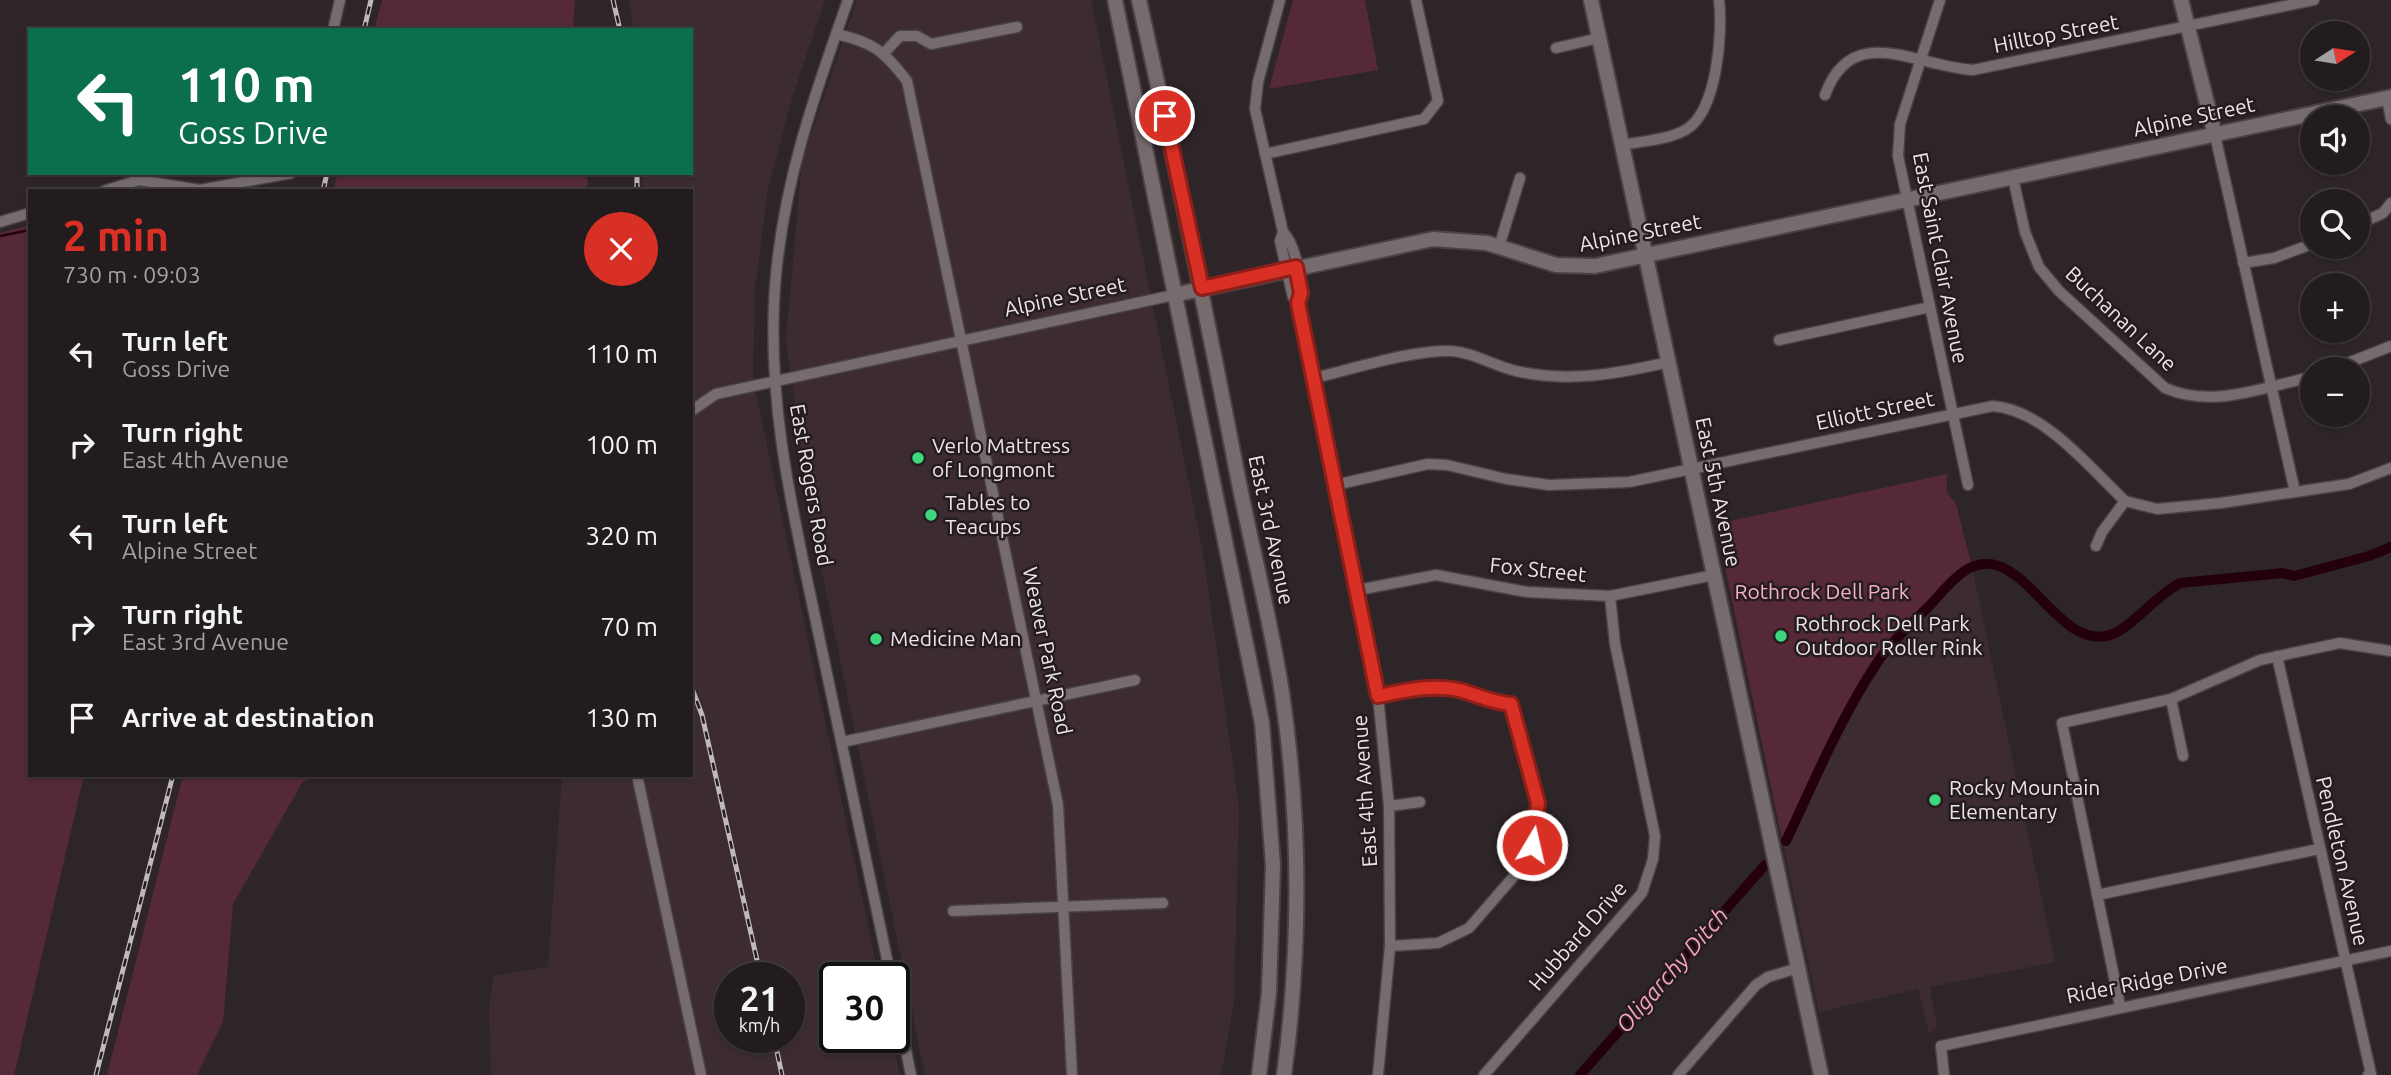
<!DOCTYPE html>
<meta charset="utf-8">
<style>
:root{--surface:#221c1e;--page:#2e292b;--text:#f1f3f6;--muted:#a2a1a4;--line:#3f3a3c;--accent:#d93025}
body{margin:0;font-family:Ubuntu,sans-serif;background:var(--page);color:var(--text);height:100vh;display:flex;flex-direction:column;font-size:26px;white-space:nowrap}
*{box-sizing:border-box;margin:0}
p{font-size:23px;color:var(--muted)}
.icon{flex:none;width:38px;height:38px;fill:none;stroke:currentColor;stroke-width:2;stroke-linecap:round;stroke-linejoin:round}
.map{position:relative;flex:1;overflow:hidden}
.drawer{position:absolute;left:28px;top:189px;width:665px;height:588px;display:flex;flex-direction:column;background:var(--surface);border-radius:0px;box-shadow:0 2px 5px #0004,0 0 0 2px var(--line)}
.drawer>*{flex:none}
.top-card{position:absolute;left:28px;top:28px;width:665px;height:147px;border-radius:0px;box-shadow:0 2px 5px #0004,0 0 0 2px var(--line);background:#0b6e4f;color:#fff;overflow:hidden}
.needle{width:46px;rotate:78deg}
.tools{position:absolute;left:2300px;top:21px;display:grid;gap:14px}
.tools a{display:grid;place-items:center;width:70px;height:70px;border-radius:50%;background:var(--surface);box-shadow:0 2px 5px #0004,0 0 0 2px var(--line);font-size:35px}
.speed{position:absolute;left:714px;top:962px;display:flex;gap:14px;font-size:35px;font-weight:700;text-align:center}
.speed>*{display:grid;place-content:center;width:91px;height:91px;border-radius:50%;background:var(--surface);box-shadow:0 2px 5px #0004,0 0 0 2px var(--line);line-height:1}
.speed small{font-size:18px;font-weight:400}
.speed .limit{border:4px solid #111;border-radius:10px;background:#fff;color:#111}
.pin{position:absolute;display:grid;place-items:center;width:60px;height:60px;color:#fff;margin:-30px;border:4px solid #fff;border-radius:50%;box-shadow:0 2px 7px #0007}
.me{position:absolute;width:77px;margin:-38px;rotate:9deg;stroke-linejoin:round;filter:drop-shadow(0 0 5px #0008)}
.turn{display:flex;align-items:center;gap:24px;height:147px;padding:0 35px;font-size:32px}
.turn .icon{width:91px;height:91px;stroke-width:2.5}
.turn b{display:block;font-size:49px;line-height:60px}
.round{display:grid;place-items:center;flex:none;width:74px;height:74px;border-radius:37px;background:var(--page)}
.summary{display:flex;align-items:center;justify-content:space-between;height:119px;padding:0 35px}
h1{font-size:42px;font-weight:700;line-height:52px;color:var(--accent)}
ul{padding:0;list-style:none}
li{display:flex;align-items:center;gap:21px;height:91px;padding:0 35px}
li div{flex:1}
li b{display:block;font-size:26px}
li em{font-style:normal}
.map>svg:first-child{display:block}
.built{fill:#3c2c31;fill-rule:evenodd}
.green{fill:#562938}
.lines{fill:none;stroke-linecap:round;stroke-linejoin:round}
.stream{stroke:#24000c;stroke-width:2.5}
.canal{stroke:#24000c;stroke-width:10}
.street-casing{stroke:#494244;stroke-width:13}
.secondary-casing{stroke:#494244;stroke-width:18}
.street{stroke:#766c6e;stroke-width:10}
.secondary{stroke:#766c6e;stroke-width:14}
.rail-casing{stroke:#c0b9bb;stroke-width:5}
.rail{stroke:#241c1e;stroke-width:2.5;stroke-dasharray:8;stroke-linecap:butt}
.route-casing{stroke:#8d1f18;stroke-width:18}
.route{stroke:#d93025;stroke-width:12}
.poi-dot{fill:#3dd77e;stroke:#241c1e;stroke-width:2.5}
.labels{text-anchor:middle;stroke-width:5;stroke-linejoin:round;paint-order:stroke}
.street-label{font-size:21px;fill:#ebe5e7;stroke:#241c1e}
.poi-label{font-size:21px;fill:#ebe5e7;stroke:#241c1e;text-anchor:start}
.park-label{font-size:21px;fill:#f7b1c5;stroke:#241c1e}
.water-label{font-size:23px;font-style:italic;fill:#f8a2bc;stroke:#241c1e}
</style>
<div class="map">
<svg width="2391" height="1075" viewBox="0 0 2391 1075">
<rect width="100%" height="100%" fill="#2e2528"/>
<g class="built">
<path d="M629,0H825L793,95L768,189L755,288L753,379L879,978H835V1038H892L900,1075H491L489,1009L493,976L548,967L562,775H691V191H643V173H691V30H634ZM730,978H789V1038H730Z"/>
<polygon points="857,0 1091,0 1203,553 1239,808 1234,1003 1221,1075 925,1075 810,513 786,340 802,161"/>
<polygon points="1972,567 2055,962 1930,987 1937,1028 1929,1034 1918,989 1819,1012 1783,844 1840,728 1876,664 1964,569"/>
</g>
<g class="green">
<polygon points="382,0 575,0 573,30 374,30"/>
<polygon points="1293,0 1365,0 1378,70 1269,89"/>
<polygon points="338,173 585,173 588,182 586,191 333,191"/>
<polygon points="30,225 30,775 84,775 14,1075 0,1075 0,233"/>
<polygon points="1947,474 1947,492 1956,504 1972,567 1964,569 1876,664 1840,728 1783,844 1716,524"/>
<polygon points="183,775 315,775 302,783 233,904 223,1022 197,1075 107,1075"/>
</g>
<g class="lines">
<polyline class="stream" points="0,236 30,230"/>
<g class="canal">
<path d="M1786,841C1814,782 1839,721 1875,666C1889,643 1913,623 1932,603C1948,586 1968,557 1996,565C2037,577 2067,652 2113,634C2131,627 2157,595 2180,583L2283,573L2294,576L2369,556L2391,547"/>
<polyline points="1580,1075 1765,865"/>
</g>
<g class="street-casing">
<g id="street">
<path d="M848,0C814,96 783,183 775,286C766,406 795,521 819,636C844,750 868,864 891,978"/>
<polyline points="1280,0 1258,82 1255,109 1283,232 1280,241 1293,297 1298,303 1378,696 1389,806 1390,946 1378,1075"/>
<polyline points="1940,0 1900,124 1898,156 1968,485"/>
<polyline points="333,30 340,0"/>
<path d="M836,34C873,42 884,51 907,81L1058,805L1072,1075"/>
<polyline points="1556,48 1599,38"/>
<polyline points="885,52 900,36 917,36 931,44 1017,27"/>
<path d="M1825,95C1852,20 1917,67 1973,70L2314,0"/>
<polyline points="2387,98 2391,119"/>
<polyline points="2215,135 2295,492"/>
<path d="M1623,145C1642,141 1669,140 1687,129C1717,110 1723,33 1719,0"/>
<polyline points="1265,154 1424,119 1438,101 1416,0"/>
<path d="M2013,178L2025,232L2039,267L2059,291L2165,388C2213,409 2263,387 2312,377"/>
<polyline points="104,191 139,180 200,190 291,173"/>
<polyline points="0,222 30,213"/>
<polyline points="2357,225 2383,213 2391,203"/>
<path d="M1283,232C1296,245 1304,286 1298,303"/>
<polyline points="1499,247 1520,178"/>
<polyline points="2243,263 2274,258 2312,244"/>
<polyline points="1779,340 1930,307"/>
<polyline points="2333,369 2391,346"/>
<path d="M1314,378C1353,369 1411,350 1450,351C1473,352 1494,366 1516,371C1569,383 1616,374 1669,362"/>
<polyline points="691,411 716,394 1174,295"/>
<path d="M1335,485L1428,464L1447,465L1506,479L1549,485L1629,482L1993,406C2044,410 2089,467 2125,501L2157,509L2221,503L2349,484L2391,468"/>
<polyline points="2096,546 2102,532 2125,501"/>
<polyline points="1358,590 1436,575 1527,592 1610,596 1714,575"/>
<polyline points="2277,656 2371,1074 2368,1075"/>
<path d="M1378,696C1404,691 1432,684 1459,690C1478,695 1492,703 1511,703L1538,803L1532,845L1515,875L1469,928L1438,943L1390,946"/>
<polyline points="2171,699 2183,756"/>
<polyline points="842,742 1135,680"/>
<polyline points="637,775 701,1075"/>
<polyline points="1389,806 1420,802"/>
<polyline points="2097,895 2319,849"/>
<polyline points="953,911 1163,903"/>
<polyline points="894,992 911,1075"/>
<polyline points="2120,1006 2062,723 2171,699 2260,660 2340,643 2391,651"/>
<polyline points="1484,1075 1642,893 1653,859 1655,836 1615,644 1610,596"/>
<polyline points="1678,1075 1756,985 1768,977 1798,968"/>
<polyline points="1944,1075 1941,1046 2391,951"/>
</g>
</g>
<g class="secondary-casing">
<g id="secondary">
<polyline points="1115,0 1262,723 1273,865 1269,993 1259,1075"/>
<path d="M1139,0C1175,161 1208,321 1239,483C1253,553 1271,622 1282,693C1301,821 1301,947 1284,1075"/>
<polyline points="1591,0 1821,1075"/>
<polyline points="2181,0 2215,135"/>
<polyline points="1174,295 1433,239 1487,243 1556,265 1595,266 2391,97"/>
</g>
</g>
<use href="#street" class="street"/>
<use href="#secondary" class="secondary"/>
<g class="rail-casing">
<g id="rail">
<polyline points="613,0 620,30"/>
<polyline points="364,30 371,0"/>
<polyline points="323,191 327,173"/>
<polyline points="637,191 637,173"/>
<polyline points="691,686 702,715 761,978"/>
<polyline points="774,1038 782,1075"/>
<polyline points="96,1075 173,775"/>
</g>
</g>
<use href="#rail" class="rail"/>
</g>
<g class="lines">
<g class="route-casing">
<path id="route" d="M1165,116L1202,288L1296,267L1301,293L1298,303L1378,696C1404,691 1432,684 1459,690C1478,695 1492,703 1511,704L1538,803L1532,845"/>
</g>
<use href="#route" class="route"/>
</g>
<g class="poi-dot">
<circle cx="918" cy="458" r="7"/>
<circle cx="931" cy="515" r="7"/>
<circle cx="1781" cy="636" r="7"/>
<circle cx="876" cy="639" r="7"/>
<circle cx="1935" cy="800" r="7"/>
</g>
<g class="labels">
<g class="street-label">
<text transform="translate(2056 34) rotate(-11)" y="7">Hilltop Street</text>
<text transform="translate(2194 117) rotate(-12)" y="7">Alpine Street</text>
<text transform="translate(1640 233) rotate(-11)" y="7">Alpine Street</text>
<text transform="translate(1940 258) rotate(79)" y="7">East Saint Clair Avenue</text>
<text transform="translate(1065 297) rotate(-12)" y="7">Alpine Street</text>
<text transform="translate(2121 319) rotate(43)" y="7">Buchanan Lane</text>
<text transform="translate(1875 411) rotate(-12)" y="7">Elliott Street</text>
<text transform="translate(811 485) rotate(80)" y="7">East Rogers Road</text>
<text transform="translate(1718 492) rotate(78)" y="7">East 5th Avenue</text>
<text transform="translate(1271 530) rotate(78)" y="7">East 3rd Avenue</text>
<text transform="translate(1538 570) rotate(6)" y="7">Fox Street</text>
<text transform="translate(1047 651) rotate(78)" y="7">Weaver Park Road</text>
<text transform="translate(1365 791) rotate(-94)" y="7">East 4th Avenue</text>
<text transform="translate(2342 861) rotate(77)" y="7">Pendleton Avenue</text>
<text transform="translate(1578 936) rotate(-49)" y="7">Hubbard Drive</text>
<text transform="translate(2147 981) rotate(-11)" y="7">Rider Ridge Drive</text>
</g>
<g class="poi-label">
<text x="932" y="453">Verlo Mattress<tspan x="932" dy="24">of Longmont</tspan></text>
<text x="945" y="510">Tables to<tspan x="945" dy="24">Teacups</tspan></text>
<text x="1795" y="631">Rothrock Dell Park<tspan x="1795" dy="24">Outdoor Roller Rink</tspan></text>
<text x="890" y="646">Medicine Man</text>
<text x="1949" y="795">Rocky Mountain<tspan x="1949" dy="24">Elementary</tspan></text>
</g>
<g class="park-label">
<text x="1822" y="599">Rothrock Dell Park</text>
</g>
<g class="water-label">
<text transform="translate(1672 970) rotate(-49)" y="8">Oligarchy Ditch</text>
</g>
</g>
</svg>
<div class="tools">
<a><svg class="needle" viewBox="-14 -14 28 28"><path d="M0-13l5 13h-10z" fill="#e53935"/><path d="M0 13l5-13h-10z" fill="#a2a1a4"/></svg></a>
<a><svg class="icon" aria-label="sound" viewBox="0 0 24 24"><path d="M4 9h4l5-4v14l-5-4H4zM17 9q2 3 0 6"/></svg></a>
<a><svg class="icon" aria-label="search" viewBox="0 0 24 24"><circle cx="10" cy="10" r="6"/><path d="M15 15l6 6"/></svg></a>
<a>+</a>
<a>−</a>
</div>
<div class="speed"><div>21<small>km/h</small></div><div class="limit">30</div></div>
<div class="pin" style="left:1165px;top:116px;background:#d93025"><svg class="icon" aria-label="arrive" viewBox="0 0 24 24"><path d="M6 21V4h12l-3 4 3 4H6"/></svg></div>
<svg class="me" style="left:1532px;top:845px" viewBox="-20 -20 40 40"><circle r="17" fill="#d93025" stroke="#fff" stroke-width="3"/><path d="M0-11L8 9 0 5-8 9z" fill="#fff"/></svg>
<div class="top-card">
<div class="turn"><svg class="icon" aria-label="left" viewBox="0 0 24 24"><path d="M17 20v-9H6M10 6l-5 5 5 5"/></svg><div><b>110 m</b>Goss Drive</div></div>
</div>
<section class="drawer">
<div class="summary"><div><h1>2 min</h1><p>730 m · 09:03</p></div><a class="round" style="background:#d93025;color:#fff"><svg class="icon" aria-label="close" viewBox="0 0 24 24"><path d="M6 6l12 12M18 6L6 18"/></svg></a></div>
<ul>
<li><svg class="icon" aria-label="left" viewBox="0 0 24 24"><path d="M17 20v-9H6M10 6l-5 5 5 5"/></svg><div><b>Turn left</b><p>Goss Drive</p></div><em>110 m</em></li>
<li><svg class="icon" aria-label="right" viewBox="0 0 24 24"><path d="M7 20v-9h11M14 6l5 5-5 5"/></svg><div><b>Turn right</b><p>East 4th Avenue</p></div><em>100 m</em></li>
<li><svg class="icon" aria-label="left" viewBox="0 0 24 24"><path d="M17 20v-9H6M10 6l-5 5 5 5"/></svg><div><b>Turn left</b><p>Alpine Street</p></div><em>320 m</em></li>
<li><svg class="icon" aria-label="right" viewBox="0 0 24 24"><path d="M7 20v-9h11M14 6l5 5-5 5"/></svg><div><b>Turn right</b><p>East 3rd Avenue</p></div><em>70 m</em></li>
<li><svg class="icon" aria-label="arrive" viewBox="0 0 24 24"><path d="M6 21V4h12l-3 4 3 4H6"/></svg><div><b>Arrive at destination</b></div><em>130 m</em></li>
</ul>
</section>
</div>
